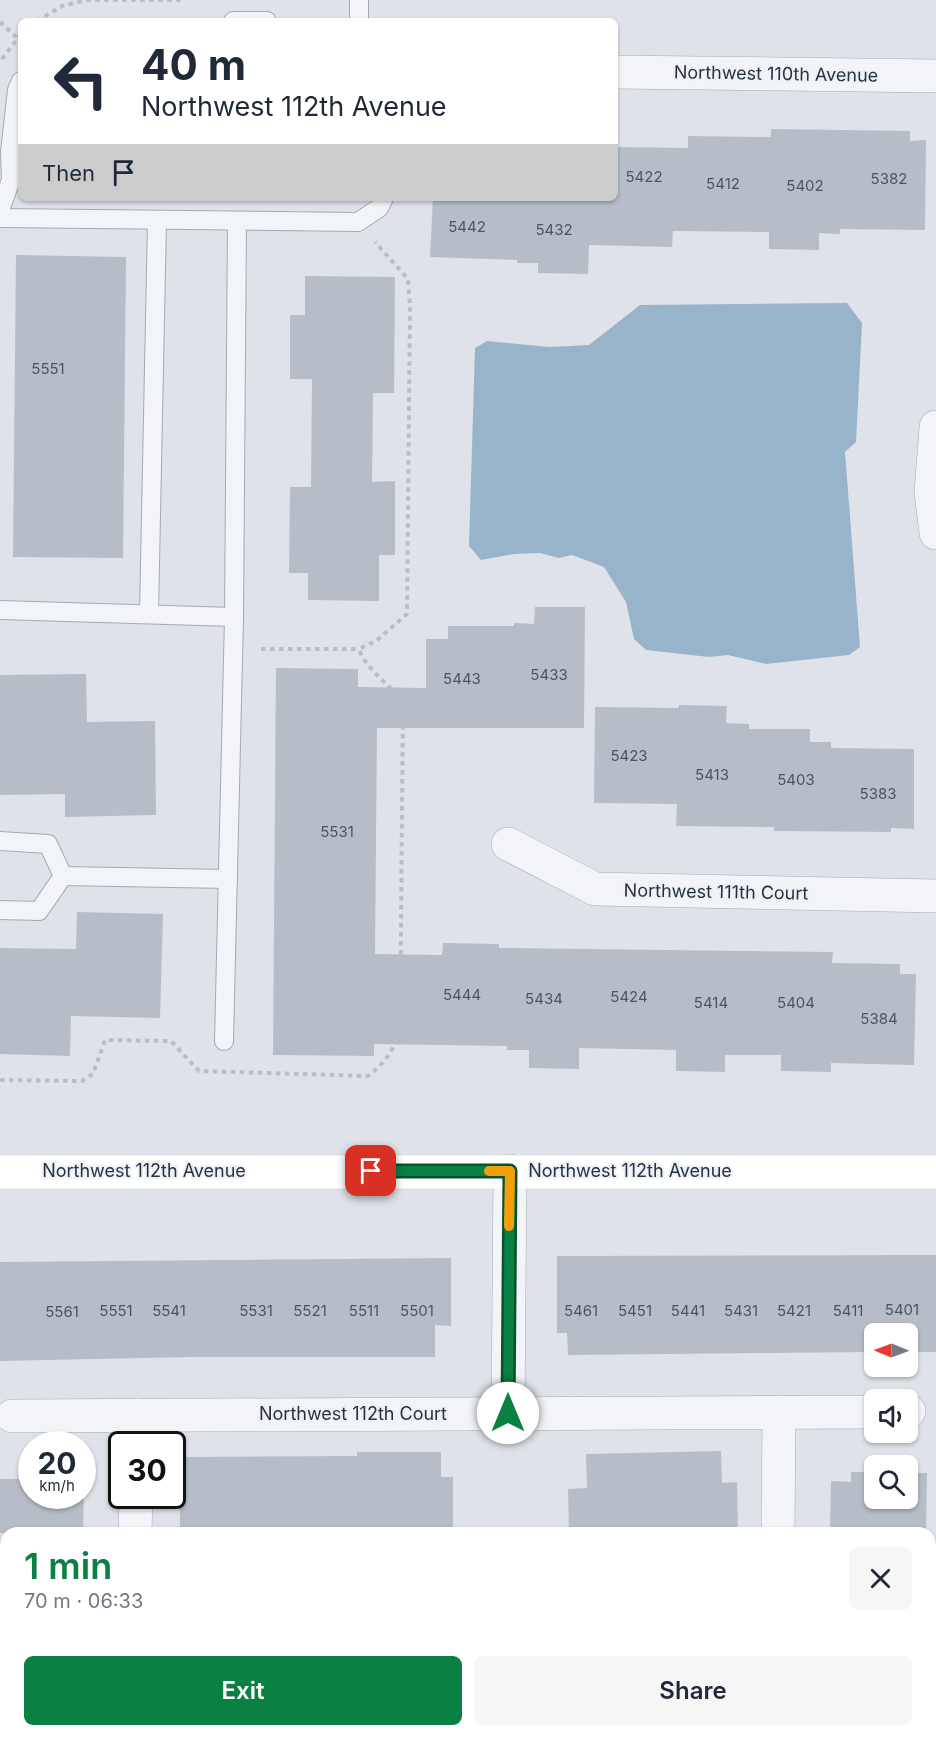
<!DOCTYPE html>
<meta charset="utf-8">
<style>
:root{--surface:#fff;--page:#f6f6f7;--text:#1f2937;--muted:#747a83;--accent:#0b8043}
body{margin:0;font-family:Inter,sans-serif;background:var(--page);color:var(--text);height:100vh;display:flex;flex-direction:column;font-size:22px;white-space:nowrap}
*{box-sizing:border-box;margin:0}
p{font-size:20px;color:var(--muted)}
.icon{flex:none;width:33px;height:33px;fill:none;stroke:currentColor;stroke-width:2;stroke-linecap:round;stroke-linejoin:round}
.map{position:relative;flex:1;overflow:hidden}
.panel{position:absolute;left:0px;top:1527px;width:936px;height:210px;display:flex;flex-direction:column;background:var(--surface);border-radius:18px 18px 0 0;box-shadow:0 2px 4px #0004}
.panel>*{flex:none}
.banner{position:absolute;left:18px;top:18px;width:600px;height:183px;border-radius:9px;box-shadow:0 2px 4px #0004;background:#fff;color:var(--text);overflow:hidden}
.needle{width:39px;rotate:271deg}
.tools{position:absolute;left:864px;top:1323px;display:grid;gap:12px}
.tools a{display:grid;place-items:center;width:54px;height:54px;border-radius:9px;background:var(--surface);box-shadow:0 2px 4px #0004;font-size:30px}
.speed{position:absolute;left:18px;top:1431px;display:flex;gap:12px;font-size:30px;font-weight:700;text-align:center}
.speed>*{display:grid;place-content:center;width:78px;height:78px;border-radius:50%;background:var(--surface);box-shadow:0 2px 4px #0004;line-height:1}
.speed small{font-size:15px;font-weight:400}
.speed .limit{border:3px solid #111;border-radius:9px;background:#fff;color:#111}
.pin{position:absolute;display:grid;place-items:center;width:51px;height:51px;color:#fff;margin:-26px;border-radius:12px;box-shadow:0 3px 9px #0006}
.me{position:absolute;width:66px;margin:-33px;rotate:0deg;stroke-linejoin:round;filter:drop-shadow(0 0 4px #0008)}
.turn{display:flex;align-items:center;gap:21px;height:126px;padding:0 24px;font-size:27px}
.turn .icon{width:78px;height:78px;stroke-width:2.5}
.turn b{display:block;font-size:42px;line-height:51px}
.then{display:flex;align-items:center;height:57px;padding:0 24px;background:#0003;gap:12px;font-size:22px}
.round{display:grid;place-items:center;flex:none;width:63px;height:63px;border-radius:9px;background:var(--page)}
.headline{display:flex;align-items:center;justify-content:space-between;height:102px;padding:0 24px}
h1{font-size:36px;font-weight:600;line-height:45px;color:var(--accent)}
.cta{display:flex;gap:12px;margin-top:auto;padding:12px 24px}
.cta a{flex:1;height:69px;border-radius:9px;background:var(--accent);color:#fff;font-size:24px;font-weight:600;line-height:69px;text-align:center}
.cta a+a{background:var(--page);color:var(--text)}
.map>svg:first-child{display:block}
.water{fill:#98b4ca}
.building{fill:#b6bdc6}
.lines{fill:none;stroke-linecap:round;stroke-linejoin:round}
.lane-casing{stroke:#a4aab3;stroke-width:20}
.street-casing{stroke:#a4aab3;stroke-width:34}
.path{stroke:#b9bec4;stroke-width:4;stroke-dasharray:4.5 4.5;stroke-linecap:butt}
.lane{stroke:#f2f4f7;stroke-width:18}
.street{stroke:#f2f4f7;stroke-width:33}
.secondary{stroke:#fff;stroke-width:33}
.route-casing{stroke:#07532c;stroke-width:15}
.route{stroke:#0b8043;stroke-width:10}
.slow{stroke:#f59e0b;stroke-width:10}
.labels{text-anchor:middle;stroke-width:4.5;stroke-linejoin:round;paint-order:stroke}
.number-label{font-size:15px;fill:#4b5562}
.street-label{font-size:18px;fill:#273240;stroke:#eef2f6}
</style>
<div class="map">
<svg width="936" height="1737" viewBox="0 0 936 1737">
<rect width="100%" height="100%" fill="#dfe3e9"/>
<polygon class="water" points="847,303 862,323 856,442 845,452 860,647 849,655 766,664 728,655 709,657 646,650 634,639 626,602 604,567 572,555 559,558 540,553 514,554 481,560 469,546 475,348 487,341 549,347 589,345 640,305"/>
<g class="building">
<polygon points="771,129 910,131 910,141 926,140 925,230 840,229 840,234 819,233 819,250 769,249 769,232 673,231 672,247 589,245 588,274 538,273 538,263 517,263 517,260 430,257 433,198 615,198 615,147 688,148 688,136 771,137"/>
<polygon points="16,255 126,257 123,558 13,557"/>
<polygon points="305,276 395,277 394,393 373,393 372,482 395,481 395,555 379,555 379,601 308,600 308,573 289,573 290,487 311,487 312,379 290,379 290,315 305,315"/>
<polygon points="535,607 585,607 584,728 377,728 375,954 442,955 443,943 499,944 499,948 833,952 832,963 900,964 900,974 916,974 914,1065 831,1063 831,1072 781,1071 781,1055 725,1055 725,1072 676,1071 676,1050 579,1048 579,1069 529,1068 529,1050 507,1050 507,1046 374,1044 374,1056 273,1055 276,668 358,669 358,687 426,688 426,639 448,639 448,626 514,626 514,623 534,624"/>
<polygon points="86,674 87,722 155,721 156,815 65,817 65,794 0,795 0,675"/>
<polygon points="679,705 727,706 726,723 749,724 749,729 810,729 810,742 831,742 831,748 914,749 914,829 891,828 891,832 774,831 774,827 676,826 677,804 594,803 595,707 679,708"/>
<polygon points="77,912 163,914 160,1018 71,1016 70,1056 0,1054 0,948 76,949"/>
<polygon points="936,1255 936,1352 908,1352 908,1334 874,1334 874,1352 568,1355 567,1333 557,1333 557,1256"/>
<polygon points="451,1258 451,1326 435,1325 435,1357 191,1357 0,1361 0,1262"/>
<polygon points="721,1451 722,1483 737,1482 738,1533 569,1533 568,1489 587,1488 586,1454"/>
<polygon points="357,1452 441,1452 441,1477 453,1477 453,1533 180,1533 180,1480 186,1479 186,1457 357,1456"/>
<polygon points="851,1472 874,1472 874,1498 908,1498 908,1473 927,1473 926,1533 830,1533 831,1481 851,1482"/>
<polygon points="0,1479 32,1479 32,1496 82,1496 84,1490 83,1533 0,1533"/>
</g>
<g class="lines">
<g class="lane-casing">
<g id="lane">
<polyline points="233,21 267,21"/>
<polyline points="359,21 359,0"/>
<polyline points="0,210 11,180 10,152 17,90 21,81"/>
<polyline points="0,218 358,222 379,208 384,198"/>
<polyline points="0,610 234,617"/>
<polyline points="149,614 157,220"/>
<polyline points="0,841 48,844 63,876"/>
<polyline points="63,876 228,879"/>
<polyline points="0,910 39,911 63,876"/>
<polyline points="224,1041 234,617 237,221"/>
</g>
</g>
<g class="street-casing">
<g id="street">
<polyline points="615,72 936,76"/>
<polyline points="936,427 931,492 936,533"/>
<polyline points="508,844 595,889 936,896"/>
<polyline points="908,1411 909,1411"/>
<polyline points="508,1413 510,1171"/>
<polyline points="12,1416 874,1412"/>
<polyline points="137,1444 137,1415"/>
<polyline points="135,1533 136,1496"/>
<polyline points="778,1533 779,1412"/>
<polyline points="132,1737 132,1731"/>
<polyline points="776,1737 776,1731"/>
</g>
</g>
<g class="path">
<polyline points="37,21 62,6 86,0 183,0"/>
<polyline points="0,22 16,37"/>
<polyline points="2,59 21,34"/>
<polyline points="261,649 359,649"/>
<path d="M0,1080L82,1081L93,1074L105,1040L171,1041L199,1071L368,1076C385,1063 393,1051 400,1032L403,702C390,685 364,667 359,649L376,641L407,614L410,306L408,279L375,242"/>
</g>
<use href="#lane" class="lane"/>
<use href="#street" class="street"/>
<polyline class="secondary" points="0,1172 936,1172"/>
</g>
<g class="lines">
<g class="route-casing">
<polyline id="route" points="371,1171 510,1171 508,1413"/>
</g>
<use href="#route" class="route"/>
<polyline class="slow" points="489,1171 510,1171 509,1226"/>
</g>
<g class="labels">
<g class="number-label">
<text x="644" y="182">5422</text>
<text x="889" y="184">5382</text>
<text x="723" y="189">5412</text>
<text x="805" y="191">5402</text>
<text x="467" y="232">5442</text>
<text x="554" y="235">5432</text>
<text x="48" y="374">5551</text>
<text x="549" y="680">5433</text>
<text x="462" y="684">5443</text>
<text x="629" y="761">5423</text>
<text x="712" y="780">5413</text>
<text x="796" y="785">5403</text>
<text x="878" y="799">5383</text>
<text x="337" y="837">5531</text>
<text x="462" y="1000">5444</text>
<text x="629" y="1002">5424</text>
<text x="544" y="1004">5434</text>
<text x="711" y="1008">5414</text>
<text x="796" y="1008">5404</text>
<text x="879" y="1024">5384</text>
<text x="902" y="1315">5401</text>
<text x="116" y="1316">5551</text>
<text x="169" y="1316">5541</text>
<text x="256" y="1316">5531</text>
<text x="310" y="1316">5521</text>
<text x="364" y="1316">5511</text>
<text x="417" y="1316">5501</text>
<text x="581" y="1316">5461</text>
<text x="635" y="1316">5451</text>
<text x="688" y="1316">5441</text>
<text x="741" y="1316">5431</text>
<text x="794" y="1316">5421</text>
<text x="848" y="1316">5411</text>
<text x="62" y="1317">5561</text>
</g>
<g class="street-label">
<text transform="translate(776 74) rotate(1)" y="6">Northwest 110th Avenue</text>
<text transform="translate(716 892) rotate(1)" y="6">Northwest 111th Court</text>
<text x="144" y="1177">Northwest 112th Avenue</text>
<text x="630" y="1177">Northwest 112th Avenue</text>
<text x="353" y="1420">Northwest 112th Court</text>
</g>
</g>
</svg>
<div class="tools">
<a><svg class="needle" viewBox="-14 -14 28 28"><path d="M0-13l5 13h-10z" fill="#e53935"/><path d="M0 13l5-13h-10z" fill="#747a83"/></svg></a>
<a><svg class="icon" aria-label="sound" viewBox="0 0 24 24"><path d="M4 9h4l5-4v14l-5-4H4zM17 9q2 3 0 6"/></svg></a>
<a><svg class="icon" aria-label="search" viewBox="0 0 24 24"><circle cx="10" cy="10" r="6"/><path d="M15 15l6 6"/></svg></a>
</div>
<div class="speed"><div>20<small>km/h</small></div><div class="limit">30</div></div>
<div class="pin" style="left:371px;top:1171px;background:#d93025"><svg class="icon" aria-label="arrive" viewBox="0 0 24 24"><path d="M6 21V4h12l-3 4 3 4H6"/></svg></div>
<svg class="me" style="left:508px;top:1413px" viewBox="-20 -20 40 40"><circle r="19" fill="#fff"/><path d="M0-13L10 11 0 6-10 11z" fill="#0b8043"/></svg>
<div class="banner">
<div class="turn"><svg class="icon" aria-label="left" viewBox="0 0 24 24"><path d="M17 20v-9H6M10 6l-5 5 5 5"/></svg><div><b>40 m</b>Northwest 112th Avenue</div></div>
<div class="then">Then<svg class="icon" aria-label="arrive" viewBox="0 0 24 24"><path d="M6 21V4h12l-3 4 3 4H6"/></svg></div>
</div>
<section class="panel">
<div class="headline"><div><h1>1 min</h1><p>70 m · 06:33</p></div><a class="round"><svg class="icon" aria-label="close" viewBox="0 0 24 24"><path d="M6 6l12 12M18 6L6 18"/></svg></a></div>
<div class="cta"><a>Exit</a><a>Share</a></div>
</section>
</div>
